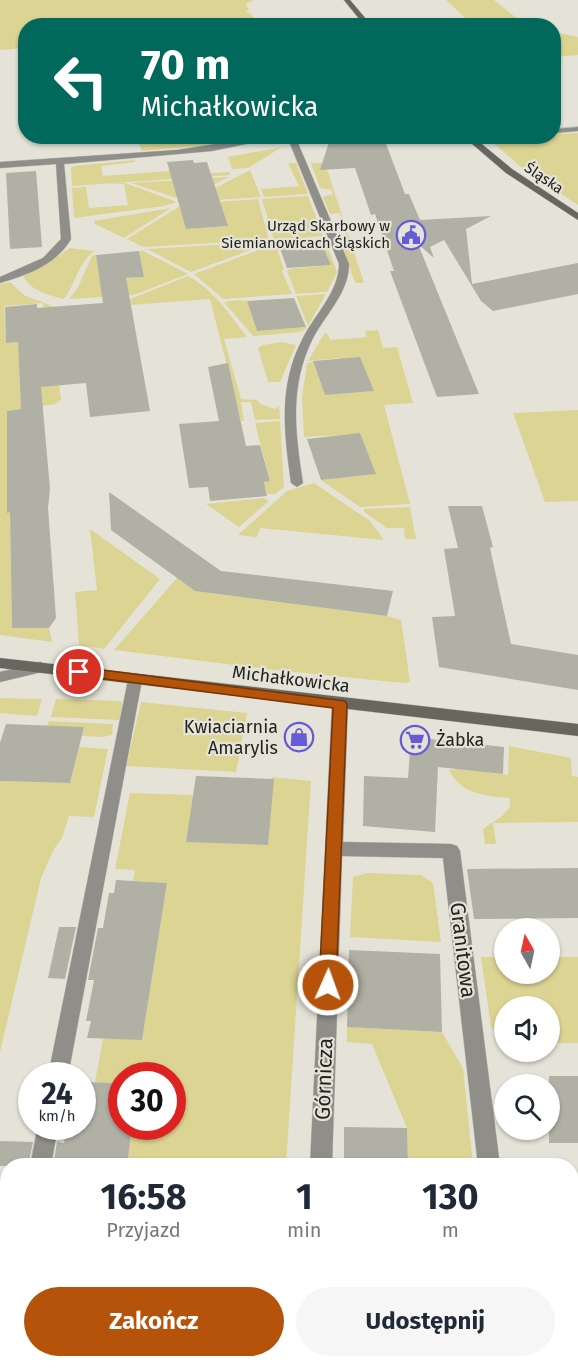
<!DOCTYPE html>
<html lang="pl">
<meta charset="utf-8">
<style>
:root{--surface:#fff;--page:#f6f6f7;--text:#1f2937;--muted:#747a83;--accent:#b45309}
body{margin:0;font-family:"Fira Sans",sans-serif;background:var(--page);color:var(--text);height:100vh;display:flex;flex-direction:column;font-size:22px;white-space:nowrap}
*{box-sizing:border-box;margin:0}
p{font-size:20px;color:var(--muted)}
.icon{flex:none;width:33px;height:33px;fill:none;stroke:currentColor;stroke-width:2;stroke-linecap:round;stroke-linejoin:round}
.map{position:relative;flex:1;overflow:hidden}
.drawer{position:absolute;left:0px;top:1158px;width:579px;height:210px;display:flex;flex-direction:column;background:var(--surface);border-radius:24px 24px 0 0;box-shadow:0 2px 4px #0004}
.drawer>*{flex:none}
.hud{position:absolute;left:18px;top:18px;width:543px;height:126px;border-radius:24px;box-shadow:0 2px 4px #0004;background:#00695c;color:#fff;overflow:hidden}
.needle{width:39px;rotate:351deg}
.fabs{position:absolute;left:494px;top:918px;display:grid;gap:12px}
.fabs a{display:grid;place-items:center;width:66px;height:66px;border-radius:50%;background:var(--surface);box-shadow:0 2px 4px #0004;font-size:30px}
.speed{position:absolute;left:18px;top:1062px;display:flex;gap:12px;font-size:30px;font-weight:700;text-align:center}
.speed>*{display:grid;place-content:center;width:78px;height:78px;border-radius:50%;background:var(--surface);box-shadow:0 2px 4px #0004;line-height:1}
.speed small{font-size:15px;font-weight:400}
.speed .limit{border:9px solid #d22;background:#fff;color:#111}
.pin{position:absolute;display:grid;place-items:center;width:51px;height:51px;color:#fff;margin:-26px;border:3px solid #fff;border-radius:50%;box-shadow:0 2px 6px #0007}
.me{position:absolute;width:66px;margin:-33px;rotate:2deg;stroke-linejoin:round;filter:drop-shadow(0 0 4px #0008)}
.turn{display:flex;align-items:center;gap:21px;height:126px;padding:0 24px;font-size:27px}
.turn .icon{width:78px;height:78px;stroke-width:2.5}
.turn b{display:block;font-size:42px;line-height:51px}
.eta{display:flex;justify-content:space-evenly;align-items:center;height:102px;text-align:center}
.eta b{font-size:36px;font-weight:700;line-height:42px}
.cta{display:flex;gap:12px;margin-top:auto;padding:12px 24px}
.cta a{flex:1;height:69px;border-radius:36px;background:var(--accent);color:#fff;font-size:24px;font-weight:700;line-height:69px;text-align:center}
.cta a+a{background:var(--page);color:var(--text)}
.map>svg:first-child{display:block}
.green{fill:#dcd493}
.building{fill:#b1b0a5}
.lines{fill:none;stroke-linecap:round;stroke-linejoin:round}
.street-casing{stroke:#c2c0b7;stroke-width:1}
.secondary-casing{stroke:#c2c0b7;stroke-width:1}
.street{fill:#8f8e89;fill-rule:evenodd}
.secondary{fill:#67665f;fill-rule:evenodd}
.route{fill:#b45309;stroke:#753606;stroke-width:1.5}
.labels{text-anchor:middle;stroke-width:4.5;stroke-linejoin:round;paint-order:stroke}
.far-street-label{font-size:15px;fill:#23231f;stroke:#e5e3d8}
.far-poi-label{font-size:15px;fill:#23231f;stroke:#e5e3d8;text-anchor:end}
.street-label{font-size:18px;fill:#23231f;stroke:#e5e3d8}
.poi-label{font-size:18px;fill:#23231f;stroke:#e5e3d8;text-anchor:end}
.near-street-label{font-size:21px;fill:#23231f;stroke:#e5e3d8}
</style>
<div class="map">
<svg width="578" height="1368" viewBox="0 0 578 1368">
<rect width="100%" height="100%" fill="#e5e3d8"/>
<g class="green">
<polygon points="0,0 254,0 246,4 249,10 245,11 251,14 258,23 246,23 246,26 26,26 25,48 0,50"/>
<polygon points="446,0 494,0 525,25 473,25"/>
<polygon points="554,32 578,37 578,55 554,57"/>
<polygon points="578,133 578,205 521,167 490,140 502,137 554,136 554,134"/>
<polygon points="136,137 260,137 209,145 142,151"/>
<polygon points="282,147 248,168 232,169 228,157"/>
<polygon points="135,160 135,162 101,166 103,176 196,169 198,174 229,172 231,175 72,186 71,168 74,166"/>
<polygon points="288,163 296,163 308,194 264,197 261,189 299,186"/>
<polygon points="311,163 325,163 364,283 356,283 354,280 340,238 347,238 340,213 330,214 323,197 333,194 332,190 320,188"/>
<polygon points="250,170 261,197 188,202"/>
<polygon points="229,177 183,200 131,183"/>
<polygon points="125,183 177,202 164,206 74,218 72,188 86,187 89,208 128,205 124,184 107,184"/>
<polygon points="308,196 323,236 274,240 262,199"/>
<polygon points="258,199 269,240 143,247 127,239 180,206 186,229 227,226 202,203"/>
<polygon points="171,208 124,238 95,224 94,221"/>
<polygon points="320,240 325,240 337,272 327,292 296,294 287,271 289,269 331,265"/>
<polygon points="266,242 267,244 191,272 147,249"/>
<polygon points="275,244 284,269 282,271 292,294 223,299 194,274"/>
<path d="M70,248L95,251C79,260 76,284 64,299C48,295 31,291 23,276L43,266Z"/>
<polygon points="139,251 143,251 188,274 134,295 69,299 78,287 92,256 96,255 100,281 144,277"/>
<path d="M188,276C214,290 230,315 247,337L224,339L241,399L257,400L260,404L275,409L279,406L280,419L255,420L251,402H241L244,421H241L210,299L131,305L130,299Z"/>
<polygon points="10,282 24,295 52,306 53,322 44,323 43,303 4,306 6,343 18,342 21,405 41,403 40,387 59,385 61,400 55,404 7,411 7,512 10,512 12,628 49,628 52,642 0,635 0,284"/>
<polygon points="326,294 308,326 296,296"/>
<polygon points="239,300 247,301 257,331 306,327 306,329 300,332 253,336 224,302"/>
<polygon points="378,330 383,348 397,347 413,403 384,405 410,504 360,507 321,480 376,474 360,434 304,437 302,398 307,363 313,362 325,395 373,391 338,358 308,361 324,334 327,333 330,340 367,337 365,331"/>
<polygon points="281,342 296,345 280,382 268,382 258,348 263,345"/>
<polygon points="578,410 578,501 545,502 513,413"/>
<polygon points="280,421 284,487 275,494 267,494 264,482 270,481 255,423"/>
<polygon points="314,483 370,521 384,540 260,528 257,537 238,535 287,491"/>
<polygon points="263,498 269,501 239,527 206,504"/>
<polygon points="410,507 416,539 405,539 404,528 387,528 364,512 364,509"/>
<polygon points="90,529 160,579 104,649 79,645 75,592 97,590"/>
<polygon points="177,578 195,591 387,616 401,620 410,682 403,683 265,669 114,650"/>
<polygon points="0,698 42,699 37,716 0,713"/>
<polygon points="56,699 120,701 122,703 120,720 51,717"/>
<polygon points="141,702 247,713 236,772 126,766"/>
<polygon points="49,721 113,724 112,735 103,737 82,736 84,728 47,726"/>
<path d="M509,746L571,758L572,776L578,777V822L493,823L496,844H485L483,829L502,816L510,807V798C485,796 460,794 449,770L460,769L508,775Z"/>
<polygon points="79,747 108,749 94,817 69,816 62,838 54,849 41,878 0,1052 0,781 70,783"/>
<polygon points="272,777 311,781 286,1165 127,1165 132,1127 172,1126 172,1076 122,1076 121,1083 95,1082 103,1039 142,1039 167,883 133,881 135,870 115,869 130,793 193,795 187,841 268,845"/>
<polygon points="367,873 421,875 433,883 441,942 350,937 353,877"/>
<polygon points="481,957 504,957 504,974 549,974 549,957 578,957 578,1043 549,1043 549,1006 504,1006 502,1038 491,1027"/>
<polygon points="347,1027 442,1032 463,1068 473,1165 408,1165 407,1128 372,1044 347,1042"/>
<polygon points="578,1200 578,1286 572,1286 572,1201"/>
<polygon points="95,1360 275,1360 275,1368 94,1368"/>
</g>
<g class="building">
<polygon points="331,136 383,136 405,194 409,194 420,220 491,216 466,229 472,284 578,263 578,294 493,311 481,301 444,240 430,247 434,258 418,244 479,394 437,397 390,271 394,271 375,214 371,215 355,168 320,170"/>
<polygon points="193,160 194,163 207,162 228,226 186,229 167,162"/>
<polygon points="36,171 42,247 10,249 6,173"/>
<polygon points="320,240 331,265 287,268 278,243"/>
<polygon points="139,251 144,277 126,278 150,411 90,417 86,383 41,387 50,489 48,508 56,618 49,628 12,628 10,512 7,513 7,411 21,409 18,342 6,343 5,307 37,304 37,308 103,303 96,255"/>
<polygon points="294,298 306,327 257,331 247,301"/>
<polygon points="360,357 374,391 325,395 313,361"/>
<polygon points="228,363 246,446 260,445 270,481 264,482 267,496 210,501 208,487 189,488 179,424 219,421 208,367"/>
<polygon points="360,433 376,474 321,480 307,439"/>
<polygon points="109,492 221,571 393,591 387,616 195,591 111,530"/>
<polygon points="448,506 482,506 493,547 490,548 511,644 578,655 578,690 439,667 432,617 455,616 444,549 458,548"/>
<polygon points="6,724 84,727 70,783 0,781 0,743"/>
<polygon points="289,725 311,727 309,749 286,747"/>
<polygon points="411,737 504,747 503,774 438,767 435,832 363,826 364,776 408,778"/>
<polygon points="196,776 274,779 268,845 186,842"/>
<polygon points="578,868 578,918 474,919 467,869"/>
<polygon points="116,880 167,883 142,1040 87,1038 91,1021 86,1021 94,980 88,980 98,928 103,928 109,893 114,893"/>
<polygon points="59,927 76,927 65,979 48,978"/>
<polygon points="349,950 440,954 442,1032 347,1027"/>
<rect x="549" y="1076" width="29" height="67"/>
<polygon points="82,1082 122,1083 122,1126 132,1126 127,1166 53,1166 57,1142 64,1143 67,1126 82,1126"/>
<polygon points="344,1127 407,1128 408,1166 344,1166"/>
<polygon points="0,1141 33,1142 28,1166 0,1166"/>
</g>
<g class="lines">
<g class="street-casing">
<g id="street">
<polygon points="578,127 578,131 554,133 554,129"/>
<path d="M267,136H285L212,151L64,164L71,239C56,265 27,275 0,283V277L43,258L61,239L56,164L0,168V162L177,150Z"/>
<path d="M287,136H295L349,264C349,292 326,314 313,338C289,386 295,432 303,483L297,487L291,483C284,432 278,385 303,338C315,314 339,292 339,264Z"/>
<polygon points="41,662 48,667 46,671 0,682 0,672"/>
<polygon points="135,675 142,680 68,1076 48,1076 128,680"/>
<polygon points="340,699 345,700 348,704 343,842 451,844 457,846 460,851 500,1166 478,1166 443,858 342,856 332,1166 310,1166 332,704 335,700"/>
<polygon points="38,1126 58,1126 51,1166 30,1166"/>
<polygon points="8,1324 8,1360 14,1360 13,1368 0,1368 0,1327"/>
<polygon points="301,1360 325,1360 324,1368 300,1368"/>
<rect x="499" y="1360" width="24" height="8"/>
</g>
</g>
<g class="secondary-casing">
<g id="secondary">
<polygon points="344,0 350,0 372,26 365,26"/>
<polygon points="463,136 472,136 512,169 578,213 578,220 506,173"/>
<polygon points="0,658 578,724 578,736 0,668"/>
</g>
</g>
<use href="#street" class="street"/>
<use href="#secondary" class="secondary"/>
</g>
<polygon class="route" points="79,667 345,701 347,704 336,985 334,990 328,992 322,990 319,985 333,708 74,675 72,672"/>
<defs>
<g id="civic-ring" transform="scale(1.5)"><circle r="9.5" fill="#e5e3d8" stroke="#655cd5" stroke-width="1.5"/><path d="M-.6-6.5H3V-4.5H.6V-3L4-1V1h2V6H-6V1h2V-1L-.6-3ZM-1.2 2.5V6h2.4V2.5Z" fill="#655cd5"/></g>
<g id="shop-ring" transform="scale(1.5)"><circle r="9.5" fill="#e5e3d8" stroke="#655cd5" stroke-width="1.5"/><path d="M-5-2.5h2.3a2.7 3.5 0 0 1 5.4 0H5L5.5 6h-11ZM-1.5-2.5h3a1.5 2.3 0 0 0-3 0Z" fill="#655cd5"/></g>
<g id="supermarket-ring" transform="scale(1.5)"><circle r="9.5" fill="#e5e3d8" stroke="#655cd5" stroke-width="1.5"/><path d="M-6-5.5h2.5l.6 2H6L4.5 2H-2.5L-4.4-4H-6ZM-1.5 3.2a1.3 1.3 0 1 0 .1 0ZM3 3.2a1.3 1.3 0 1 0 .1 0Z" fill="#655cd5"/></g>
</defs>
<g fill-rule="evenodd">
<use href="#civic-ring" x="411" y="235"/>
<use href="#shop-ring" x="299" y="737"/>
<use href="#supermarket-ring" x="415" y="740"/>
</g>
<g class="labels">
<g class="far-street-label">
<text transform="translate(544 178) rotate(34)" y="5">Śląska</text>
</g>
<g class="far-poi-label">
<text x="390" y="231">Urząd Skarbowy w<tspan x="390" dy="17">Siemianowicach Śląskich</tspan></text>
</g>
<g class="street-label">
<text transform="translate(291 679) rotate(7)" y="6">Michałkowicka</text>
</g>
<g class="poi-label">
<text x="278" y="733">Kwiaciarnia<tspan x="278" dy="21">Amarylis</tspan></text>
<text x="436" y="746" text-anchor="start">Żabka</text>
</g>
<g class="near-street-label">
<text transform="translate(463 950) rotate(83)" y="7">Granitowa</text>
<text transform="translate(324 1079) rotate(-88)" y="7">Górnicza</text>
</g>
</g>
</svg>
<div class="fabs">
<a><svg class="needle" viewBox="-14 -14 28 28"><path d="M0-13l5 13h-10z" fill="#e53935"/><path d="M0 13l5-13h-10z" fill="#747a83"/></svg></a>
<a><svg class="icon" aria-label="sound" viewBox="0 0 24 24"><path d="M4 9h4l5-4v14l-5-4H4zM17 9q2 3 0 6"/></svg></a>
<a><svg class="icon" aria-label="search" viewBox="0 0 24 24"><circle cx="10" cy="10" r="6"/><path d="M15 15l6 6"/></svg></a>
</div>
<div class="speed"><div>24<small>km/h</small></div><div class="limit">30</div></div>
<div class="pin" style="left:79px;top:672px;background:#d93025"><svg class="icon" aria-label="arrive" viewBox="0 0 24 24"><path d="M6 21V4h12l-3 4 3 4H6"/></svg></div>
<svg class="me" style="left:328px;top:985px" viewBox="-20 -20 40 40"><circle r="17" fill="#b45309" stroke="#fff" stroke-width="3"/><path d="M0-11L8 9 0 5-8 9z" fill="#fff"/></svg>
<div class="hud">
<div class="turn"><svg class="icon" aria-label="left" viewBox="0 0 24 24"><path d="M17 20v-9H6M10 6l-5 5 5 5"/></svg><div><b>70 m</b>Michałkowicka</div></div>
</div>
<section class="drawer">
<div class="eta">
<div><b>16:58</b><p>Przyjazd</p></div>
<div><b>1</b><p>min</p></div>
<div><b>130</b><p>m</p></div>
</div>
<div class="cta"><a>Zakończ</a><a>Udostępnij</a></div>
</section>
</div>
